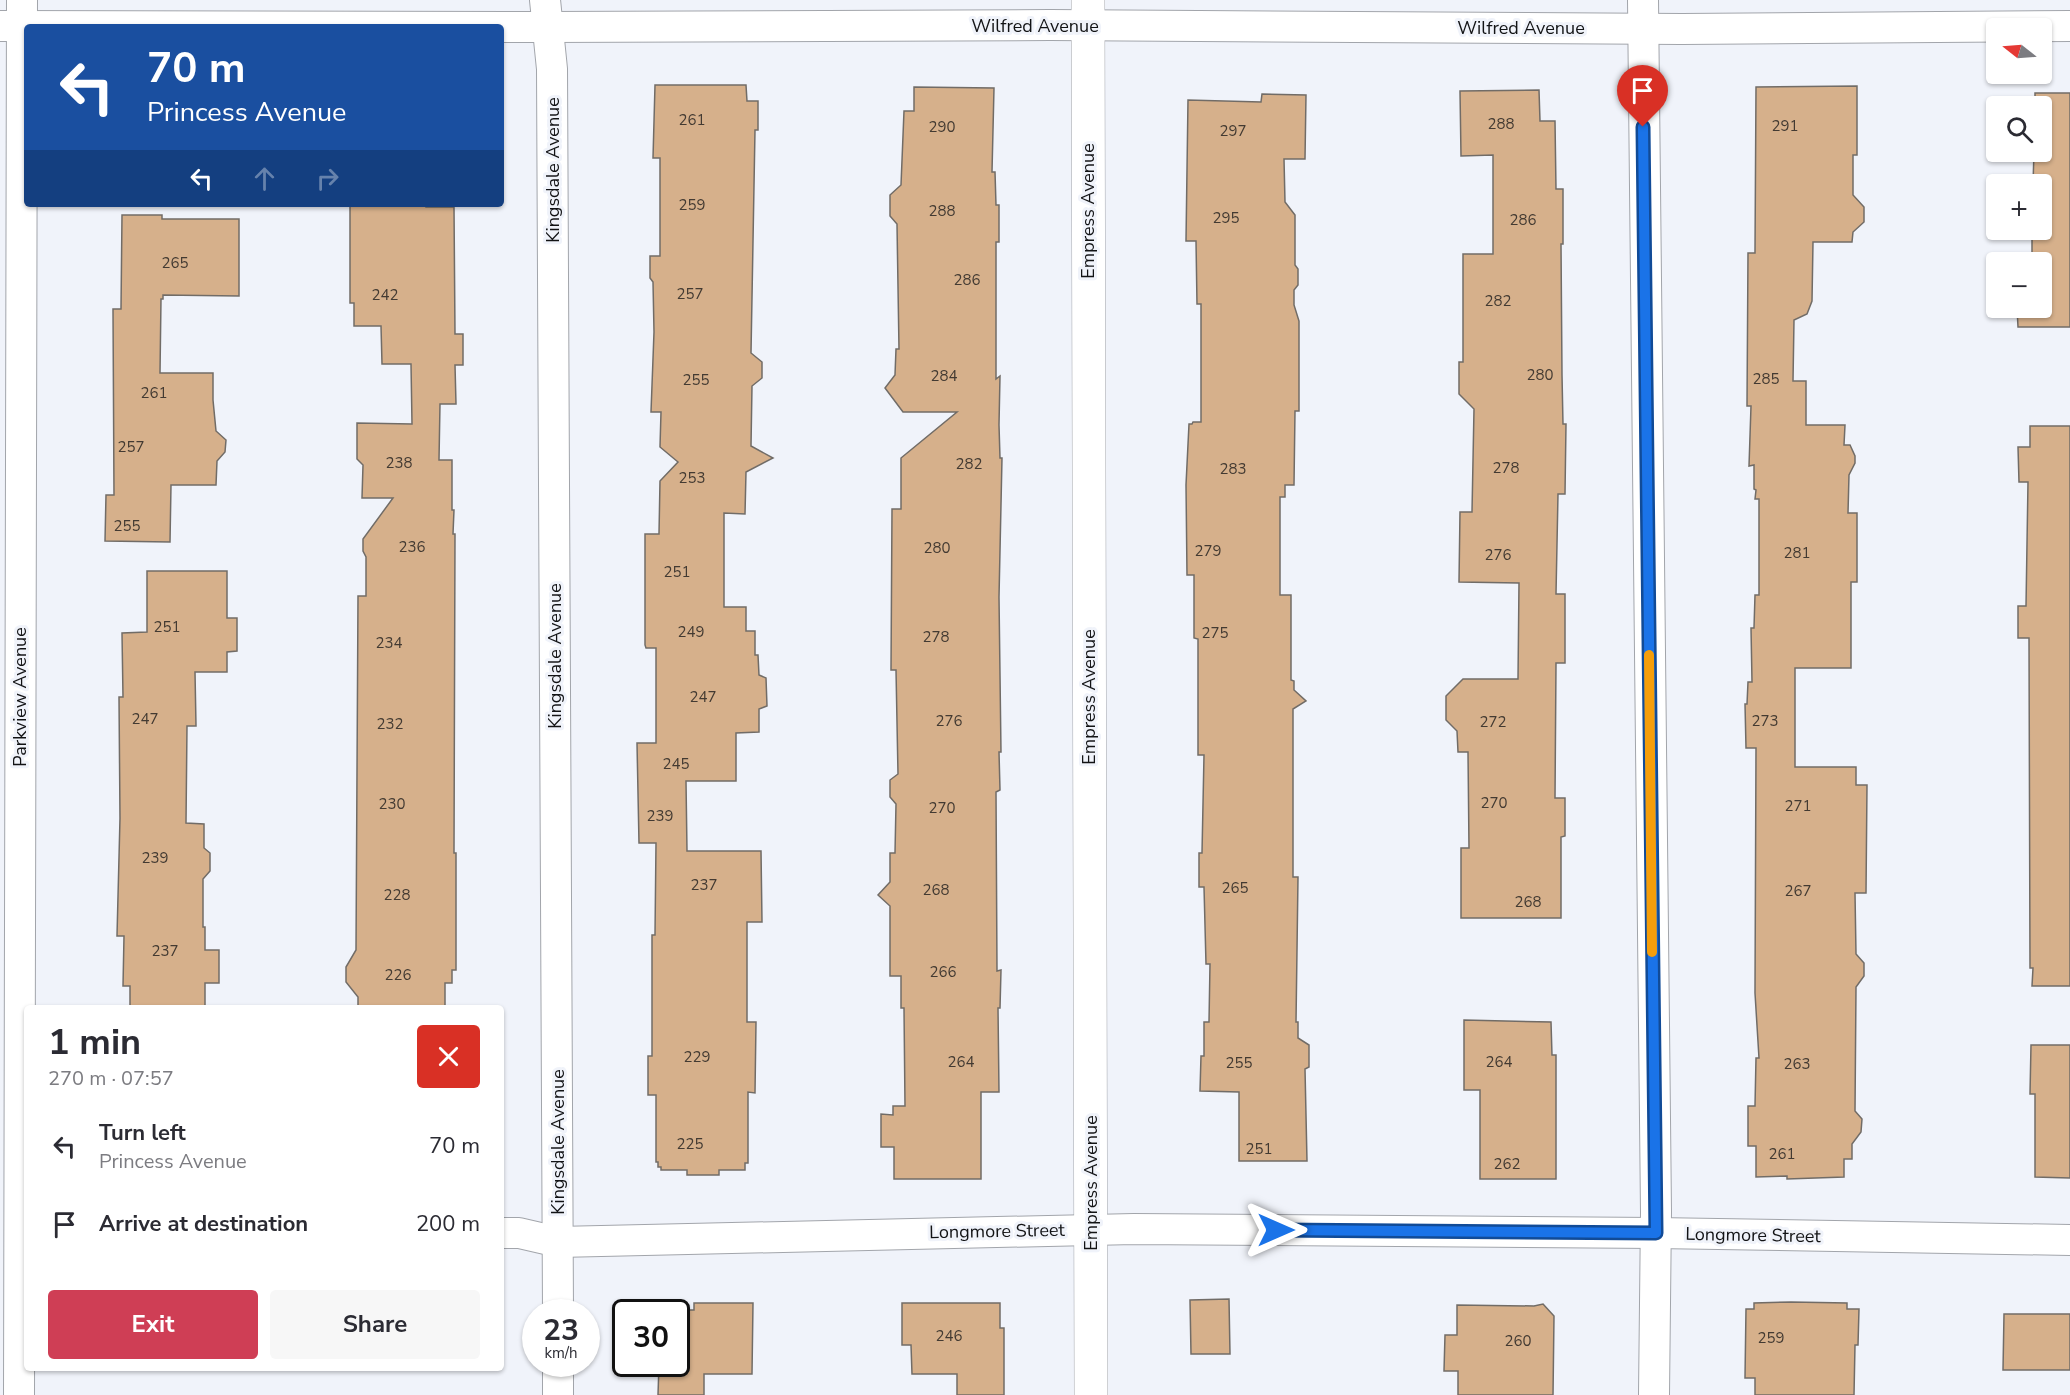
<!DOCTYPE html>
<meta charset="utf-8">
<style>
:root{--surface:#fff;--page:#f7f7f7;--text:#2b2b33;--muted:#7c7c81;--accent:#cf3e55}
body{margin:0;font-family:"Nunito Sans",sans-serif;background:var(--page);color:var(--text);height:100vh;display:flex;flex-direction:column;font-size:22px;white-space:nowrap}
*{box-sizing:border-box;margin:0}
p{font-size:20px;color:var(--muted)}
.icon{flex:none;width:33px;height:33px;fill:none;stroke:currentColor;stroke-width:2;stroke-linecap:round;stroke-linejoin:round}
.map{position:relative;flex:1;overflow:hidden}
.sheet{position:absolute;left:24px;top:1005px;width:480px;height:366px;display:flex;flex-direction:column;background:var(--surface);border-radius:6px;box-shadow:0 2px 4px #0004}
.sheet>*{flex:none}
.banner{position:absolute;left:24px;top:24px;width:480px;height:183px;border-radius:6px;box-shadow:0 2px 4px #0004;background:#1a4fa0;color:#fff;overflow:hidden}
.needle{width:39px;rotate:287deg}
.buttons{position:absolute;left:1986px;top:18px;display:grid;gap:12px}
.buttons a{display:grid;place-items:center;width:66px;height:66px;border-radius:6px;background:var(--surface);box-shadow:0 2px 4px #0004;font-size:30px}
.speed{position:absolute;left:522px;top:1299px;display:flex;gap:12px;font-size:30px;font-weight:700;text-align:center}
.speed>*{display:grid;place-content:center;width:78px;height:78px;border-radius:50%;background:var(--surface);box-shadow:0 2px 4px #0004;line-height:1}
.speed small{font-size:15px;font-weight:400}
.speed .limit{border:3px solid #111;border-radius:9px;background:#fff;color:#111}
.pin{position:absolute;display:grid;place-items:center;width:51px;height:51px;color:#fff;margin:-62px -26px;border-radius:50% 50% 50% 0;rotate:-45deg;box-shadow:0 0 6px #0007}
.pin .icon{rotate:45deg}
.me{position:absolute;width:66px;margin:-33px;rotate:90deg;stroke-linejoin:round;filter:drop-shadow(0 0 4px #0008)}
.turn{display:flex;align-items:center;gap:21px;height:126px;padding:0 24px;font-size:27px}
.turn .icon{width:78px;height:78px;stroke-width:2.5}
.turn b{display:block;font-size:42px;line-height:51px}
.lanes{display:flex;align-items:center;height:57px;padding:0 24px;background:#0003;justify-content:center;gap:30px;direction:ltr}
.lanes .off{opacity:.35}
.round{display:grid;place-items:center;flex:none;width:63px;height:63px;border-radius:6px;background:var(--page)}
.head{display:flex;align-items:center;justify-content:space-between;height:102px;padding:0 24px}
h1{font-size:36px;font-weight:700;line-height:45px}
.button{display:flex;gap:12px;margin-top:auto;padding:12px 24px}
.button a{flex:1;height:69px;border-radius:6px;background:var(--accent);color:#fff;font-size:24px;font-weight:700;line-height:69px;text-align:center}
.button a+a{background:var(--page);color:var(--text)}
ul{padding:0;list-style:none}
li{display:flex;align-items:center;gap:18px;height:78px;padding:0 24px}
li div{flex:1}
li b{display:block;font-size:22px}
li em{font-style:normal}
.map>svg:first-child{display:block}
.building{fill:#d6b08b;stroke:#716c67;stroke-width:1.5}
.lines{fill:none;stroke-linecap:round;stroke-linejoin:round}
.street-casing{stroke:#a2a5ab;stroke-width:32}
.secondary-casing{stroke:#a2a5ab;stroke-width:34}
.street{stroke:#fff;stroke-width:30}
.secondary{stroke:#fff;stroke-width:33}
.route-casing{stroke:#114b97;stroke-width:15}
.route{stroke:#1a73e8;stroke-width:10}
.slow{stroke:#f59e0b;stroke-width:10}
.labels{text-anchor:middle;stroke-width:6;stroke-linejoin:round;paint-order:stroke}
.number-label{font-size:15px;fill:#433a32}
.street-label{font-size:18px;fill:#121315;stroke:#f0f3fa}
</style>
<div class="map">
<svg width="2070" height="1395" viewBox="0 0 2070 1395">
<rect width="100%" height="100%" fill="#f0f3fa"/>
<g class="building">
<polygon points="655,85 746,85 747,101 758,101 758,130 755,130 751,353 762,362 762,378 752,386 751,446 773,458 746,472 745,514 724,513 724,607 746,607 746,631 755,631 755,655 758,655 759,675 766,678 767,706 759,709 759,732 736,733 736,781 686,781 687,851 761,851 762,922 747,922 747,1022 756,1022 755,1093 748,1092 748,1163 745,1163 745,1170 719,1170 719,1175 687,1175 687,1170 661,1170 661,1167 658,1167 658,1162 656,1162 656,1095 648,1095 648,1056 652,1056 652,935 655,935 656,843 639,843 637,743 656,743 656,648 646,648 645,645 645,534 659,534 660,481 678,462 660,447 661,412 651,412 654,332 653,282 650,278 650,256 660,256 660,158 653,158"/>
<polygon points="1857,86 1857,155 1853,155 1853,195 1864,207 1864,222 1853,232 1852,242 1813,242 1812,301 1807,314 1794,320 1793,381 1806,381 1806,425 1845,425 1844,445 1850,445 1855,456 1855,463 1849,475 1848,513 1857,513 1857,582 1851,582 1851,668 1795,668 1795,767 1856,767 1856,785 1867,785 1866,893 1855,893 1856,954 1864,963 1864,976 1856,987 1855,1111 1862,1119 1861,1132 1852,1144 1852,1159 1844,1159 1844,1177 1787,1179 1787,1176 1756,1177 1756,1146 1748,1146 1748,1106 1755,1106 1756,1058 1759,1058 1755,993 1756,748 1746,748 1745,704 1747,704 1748,682 1752,682 1751,628 1754,628 1755,595 1759,595 1759,499 1755,499 1756,490 1754,489 1754,465 1749,466 1751,406 1747,406 1748,253 1755,253 1756,87"/>
<polygon points="914,87 994,88 992,172 995,172 996,205 999,205 999,242 996,242 996,379 1000,376 999,425 1000,458 1002,458 999,597 1001,752 999,752 1000,790 996,792 997,971 1001,970 1000,1008 998,1008 999,1092 981,1092 981,1179 894,1179 894,1147 881,1147 881,1114 893,1115 893,1106 905,1106 904,1008 901,1008 901,976 890,976 890,906 878,895 890,882 890,853 895,853 896,804 890,797 890,780 898,774 896,670 891,670 892,509 901,509 901,458 957,412 903,412 885,388 895,375 896,349 899,349 897,224 890,216 890,195 901,185 904,111 914,111"/>
<polygon points="1539,90 1540,121 1555,121 1556,189 1563,189 1563,244 1561,244 1562,375 1563,424 1566,424 1565,494 1558,494 1556,594 1565,594 1565,663 1556,663 1555,798 1565,798 1565,836 1561,837 1561,918 1461,918 1461,848 1469,848 1468,752 1458,752 1457,731 1446,720 1446,696 1463,679 1518,679 1519,583 1459,582 1460,512 1472,512 1474,409 1459,394 1459,362 1463,362 1463,254 1493,254 1493,155 1461,156 1460,91"/>
<polygon points="2035,93 2070,93 2070,327 2018,327 2017,308 2042,308 2042,262 2017,262 2017,258 2032,258 2032,230 2042,230 2042,184 2033,184 2034,152 2042,152 2042,106 2035,106"/>
<polygon points="1262,94 1306,95 1305,159 1284,159 1285,202 1295,215 1295,265 1298,269 1298,285 1294,290 1294,305 1299,321 1299,411 1295,411 1294,485 1285,485 1285,497 1280,497 1280,595 1291,595 1291,680 1294,681 1294,690 1306,701 1293,709 1293,877 1298,877 1296,1022 1298,1022 1298,1038 1309,1045 1309,1067 1305,1069 1307,1161 1239,1161 1239,1092 1200,1091 1201,1056 1204,1056 1204,1022 1209,1022 1210,964 1206,964 1204,887 1199,887 1199,853 1202,853 1204,755 1198,755 1198,639 1194,638 1194,575 1187,575 1186,485 1189,424 1192,424 1193,422 1201,422 1201,304 1197,304 1196,241 1186,241 1188,100 1261,102"/>
<polygon points="350,204 426,204 426,207 454,207 455,334 463,334 463,365 455,365 456,404 440,404 439,460 452,460 452,510 454,510 453,534 455,534 454,853 456,853 456,970 452,970 452,983 445,983 445,1006 358,1007 358,997 346,982 346,967 356,950 358,596 366,596 366,557 363,551 363,539 393,498 362,498 363,465 357,459 357,423 412,424 411,364 382,364 381,326 354,326 354,303 350,303"/>
<polygon points="122,215 162,215 162,219 239,219 239,296 163,295 163,299 161,299 160,373 213,373 213,400 216,431 226,440 225,452 217,461 216,485 171,485 170,542 105,541 106,495 114,495 113,309 121,309"/>
<polygon points="2030,426 2070,426 2070,986 2032,986 2033,968 2030,968 2029,638 2018,638 2018,606 2026,606 2028,482 2019,482 2018,447 2030,447"/>
<polygon points="147,571 227,571 227,618 237,618 237,651 227,652 227,672 195,672 196,726 187,726 186,823 204,824 204,848 210,853 210,871 203,879 203,927 205,927 205,950 219,950 219,983 205,983 205,1006 130,1006 130,986 123,986 124,936 117,936 120,818 119,697 123,697 122,633 147,632"/>
<polygon points="1464,1020 1551,1022 1552,1055 1556,1055 1556,1179 1480,1179 1480,1090 1464,1090"/>
<polygon points="2031,1045 2070,1045 2070,1178 2035,1177 2035,1094 2030,1094"/>
<polygon points="1229,1299 1230,1354 1191,1354 1190,1300"/>
<polygon points="1791,1302 1847,1303 1847,1309 1859,1309 1858,1345 1855,1345 1854,1395 1755,1395 1755,1378 1745,1378 1746,1309 1754,1309 1754,1303"/>
<polygon points="694,1303 753,1303 752,1374 704,1374 704,1395 658,1395 659,1364 676,1364 676,1312 659,1312 659,1310 694,1310"/>
<polygon points="902,1303 1000,1303 1000,1328 1004,1328 1004,1395 957,1395 957,1374 912,1374 911,1345 902,1345"/>
<polygon points="1543,1304 1554,1316 1553,1395 1458,1395 1458,1371 1444,1371 1445,1335 1457,1335 1457,1305 1534,1306"/>
<polygon points="2004,1314 2070,1314 2070,1370 2003,1370"/>
</g>
<g class="lines">
<g class="street-casing">
<g id="street">
<polyline points="545,0 552,69 558,1312"/>
<polyline points="1643,0 1656,1212 1654,1395"/>
<polyline points="0,26 548,27 1050,25 1682,29 2070,26"/>
<polyline points="501,1233 519,1233 558,1242 1134,1229 1656,1233 2070,1240"/>
<polyline points="19,1395 22,0"/>
<polyline points="558,1395 558,1364"/>
</g>
</g>
<g class="secondary-casing">
<polyline id="secondary" points="1088,0 1091,1395"/>
</g>
<use href="#street" class="street"/>
<use href="#secondary" class="secondary"/>
</g>
<g class="lines">
<g class="route-casing">
<polyline id="route" points="1276,1230 1656,1233 1643,127"/>
</g>
<use href="#route" class="route"/>
<polyline class="slow" points="1649,655 1652,952"/>
</g>
<g class="labels">
<g class="number-label">
<text x="692" y="125">261</text>
<text x="1501" y="129">288</text>
<text x="1785" y="131">291</text>
<text x="942" y="132">290</text>
<text x="1233" y="136">297</text>
<text x="692" y="210">259</text>
<text x="942" y="216">288</text>
<text x="1226" y="223">295</text>
<text x="1523" y="225">286</text>
<text x="175" y="268">265</text>
<text x="967" y="285">286</text>
<text x="690" y="299">257</text>
<text x="385" y="300">242</text>
<text x="1498" y="306">282</text>
<text x="1540" y="380">280</text>
<text x="944" y="381">284</text>
<text x="1766" y="384">285</text>
<text x="696" y="385">255</text>
<text x="154" y="398">261</text>
<text x="131" y="452">257</text>
<text x="399" y="468">238</text>
<text x="969" y="469">282</text>
<text x="1506" y="473">278</text>
<text x="1233" y="474">283</text>
<text x="692" y="483">253</text>
<text x="127" y="531">255</text>
<text x="412" y="552">236</text>
<text x="937" y="553">280</text>
<text x="1208" y="556">279</text>
<text x="1797" y="558">281</text>
<text x="1498" y="560">276</text>
<text x="677" y="577">251</text>
<text x="167" y="632">251</text>
<text x="691" y="637">249</text>
<text x="1215" y="638">275</text>
<text x="936" y="642">278</text>
<text x="389" y="648">234</text>
<text x="703" y="702">247</text>
<text x="145" y="724">247</text>
<text x="949" y="726">276</text>
<text x="1765" y="726">273</text>
<text x="1493" y="727">272</text>
<text x="390" y="729">232</text>
<text x="676" y="769">245</text>
<text x="1494" y="808">270</text>
<text x="392" y="809">230</text>
<text x="1798" y="811">271</text>
<text x="942" y="813">270</text>
<text x="660" y="821">239</text>
<text x="155" y="863">239</text>
<text x="704" y="890">237</text>
<text x="1235" y="893">265</text>
<text x="936" y="895">268</text>
<text x="1798" y="896">267</text>
<text x="397" y="900">228</text>
<text x="1528" y="907">268</text>
<text x="165" y="956">237</text>
<text x="943" y="977">266</text>
<text x="398" y="980">226</text>
<text x="697" y="1062">229</text>
<text x="961" y="1067">264</text>
<text x="1499" y="1067">264</text>
<text x="1239" y="1068">255</text>
<text x="1797" y="1069">263</text>
<text x="690" y="1149">225</text>
<text x="1259" y="1154">251</text>
<text x="1782" y="1159">261</text>
<text x="1507" y="1169">262</text>
<text x="949" y="1341">246</text>
<text x="1771" y="1343">259</text>
<text x="1518" y="1346">260</text>
</g>
<g class="street-label">
<text x="1035" y="32">Wilfred Avenue</text>
<text x="1521" y="34">Wilfred Avenue</text>
<text transform="translate(553 170) rotate(-90)" y="6">Kingsdale Avenue</text>
<text transform="translate(1088 211) rotate(-90)" y="6">Empress Avenue</text>
<text transform="translate(555 656) rotate(-90)" y="6">Kingsdale Avenue</text>
<text transform="translate(20 697) rotate(-90)" y="6">Parkview Avenue</text>
<text transform="translate(1089 697) rotate(-90)" y="6">Empress Avenue</text>
<text transform="translate(558 1142) rotate(-90)" y="6">Kingsdale Avenue</text>
<text transform="translate(1091 1183) rotate(-90)" y="6">Empress Avenue</text>
<text transform="translate(997 1231) rotate(-1)" y="6">Longmore Street</text>
<text transform="translate(1753 1235) rotate(1)" y="6">Longmore Street</text>
</g>
</g>
</svg>
<div class="buttons">
<a><svg class="needle" viewBox="-14 -14 28 28"><path d="M0-13l5 13h-10z" fill="#e53935"/><path d="M0 13l5-13h-10z" fill="#7c7c81"/></svg></a>
<a><svg class="icon" aria-label="search" viewBox="0 0 24 24"><circle cx="10" cy="10" r="6"/><path d="M15 15l6 6"/></svg></a>
<a>+</a>
<a>−</a>
</div>
<div class="speed"><div>23<small>km/h</small></div><div class="limit">30</div></div>
<div class="pin" style="left:1643px;top:127px;background:#d93025"><svg class="icon" aria-label="arrive" viewBox="0 0 24 24"><path d="M6 21V4h12l-3 4 3 4H6"/></svg></div>
<svg class="me" style="left:1276px;top:1230px" viewBox="-20 -20 40 40"><path d="M0-17L14 15 0 8-14 15z" fill="#1a73e8" stroke="#fff" stroke-width="4"/></svg>
<div class="banner">
<div class="turn"><svg class="icon" aria-label="left" viewBox="0 0 24 24"><path d="M17 20v-9H6M10 6l-5 5 5 5"/></svg><div><b>70 m</b>Princess Avenue</div></div>
<div class="lanes"><svg class="icon" aria-label="left" viewBox="0 0 24 24"><path d="M17 20v-9H6M10 6l-5 5 5 5"/></svg><svg class="icon off" aria-label="ahead" viewBox="0 0 24 24"><path d="M12 20V5M6 11l6-6 6 6"/></svg><svg class="icon off" aria-label="right" viewBox="0 0 24 24"><path d="M7 20v-9h11M14 6l5 5-5 5"/></svg></div>
</div>
<section class="sheet">
<div class="head"><div><h1>1 min</h1><p>270 m · 07:57</p></div><a class="round" style="background:#d93025;color:#fff"><svg class="icon" aria-label="close" viewBox="0 0 24 24"><path d="M6 6l12 12M18 6L6 18"/></svg></a></div>
<ul>
<li><svg class="icon" aria-label="left" viewBox="0 0 24 24"><path d="M17 20v-9H6M10 6l-5 5 5 5"/></svg><div><b>Turn left</b><p>Princess Avenue</p></div><em>70 m</em></li>
<li><svg class="icon" aria-label="arrive" viewBox="0 0 24 24"><path d="M6 21V4h12l-3 4 3 4H6"/></svg><div><b>Arrive at destination</b></div><em>200 m</em></li>
</ul>
<div class="button"><a>Exit</a><a>Share</a></div>
</section>
</div>
